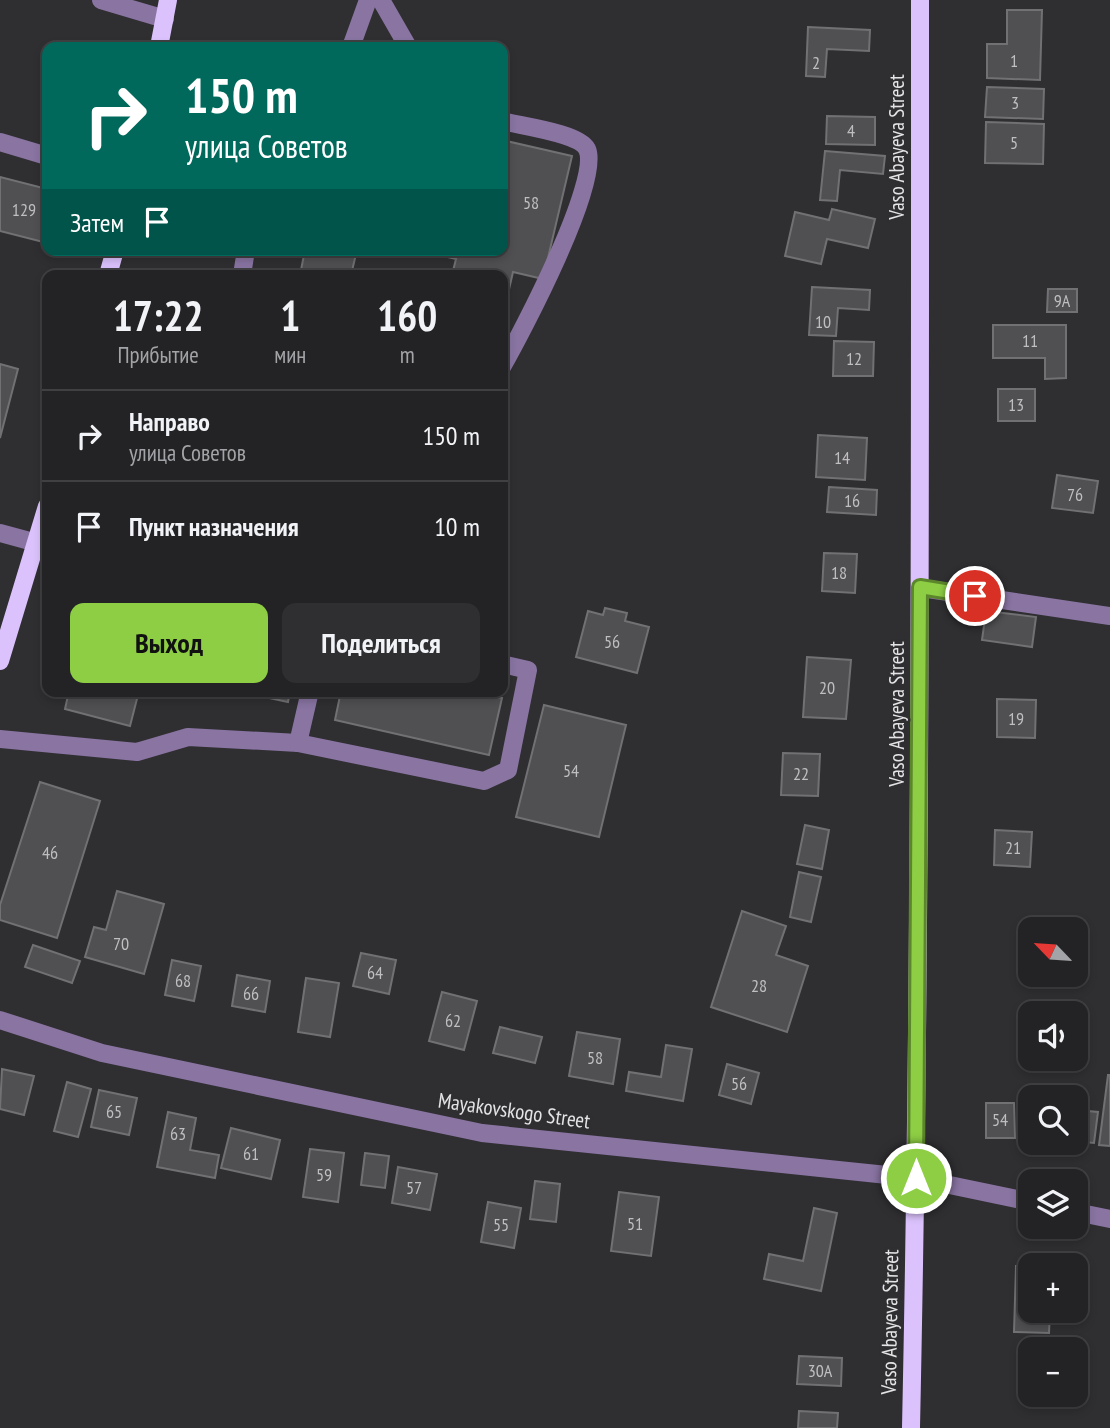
<!DOCTYPE html>
<html lang="ru">
<meta charset="utf-8">
<style>
:root{--surface:#232225;--page:#2f2f32;--text:#f1f3f6;--muted:#a3a4a7;--line:#403f42;--accent:#8dce44}
body{margin:0;font-family:"PT Sans Narrow",sans-serif;background:var(--page);color:var(--text);height:100vh;display:flex;flex-direction:column;font-size:26px;white-space:nowrap}
*{box-sizing:border-box;margin:0}
p{font-size:23px;color:var(--muted)}
.icon{flex:none;width:38px;height:38px;fill:none;stroke:currentColor;stroke-width:2;stroke-linecap:round;stroke-linejoin:round}
.map{position:relative;flex:1;overflow:hidden}
.details{position:absolute;left:42px;top:270px;width:466px;height:427px;display:flex;flex-direction:column;background:var(--surface);border-radius:14px;box-shadow:0 4px 10px #0003,0 0 0 2px var(--line)}
.details>*{flex:none}
.hud{position:absolute;left:42px;top:42px;width:466px;height:214px;border-radius:14px;box-shadow:0 4px 10px #0003,0 0 0 2px var(--line);background:#00695c;color:#fff;overflow:hidden}
.needle{width:46px;rotate:295deg}
.tools{position:absolute;left:1018px;top:917px;display:grid;gap:14px}
.tools a{display:grid;place-items:center;width:70px;height:70px;border-radius:14px;background:var(--surface);box-shadow:0 4px 10px #0003,0 0 0 2px var(--line);font-size:35px}
.pin{position:absolute;display:grid;place-items:center;width:60px;height:60px;color:#fff;margin:-30px;border:4px solid #fff;border-radius:50%;box-shadow:0 2px 7px #0007}
.me{position:absolute;width:77px;margin:-38px;rotate:0deg;stroke-linejoin:round;filter:drop-shadow(0 0 5px #0008)}
.turn{display:flex;align-items:center;gap:24px;height:147px;padding:0 28px;font-size:32px}
.turn .icon{width:91px;height:91px;stroke-width:2.5}
.turn b{display:block;font-size:49px;line-height:60px}
.then{display:flex;align-items:center;height:66px;padding:0 28px;background:#0003;gap:14px;font-size:26px}
.eta{display:flex;justify-content:space-evenly;align-items:center;height:119px;text-align:center}
.eta b{font-size:42px;font-weight:800;line-height:49px}
.action{display:flex;gap:14px;margin-top:auto;padding:14px 28px}
.action a{flex:1;height:80px;border-radius:14px;background:var(--accent);color:#111;font-size:28px;font-weight:800;line-height:80px;text-align:center}
.action a+a{background:var(--page);color:var(--text)}
ul{padding:0;list-style:none}
li{display:flex;align-items:center;gap:21px;height:91px;padding:0 28px;border-top:2px solid var(--line)}
li div{flex:1}
li b{display:block;font-size:26px}
li em{font-style:normal}
.map>svg:first-child{display:block}
.building{fill:#504f52;stroke:#717073;stroke-width:2}
.lines{fill:none;stroke-linecap:round;stroke-linejoin:round}
.minor{stroke:#8974a2;stroke-width:18}
.major{stroke:#dbc2fc;stroke-width:18}
.route-casing{stroke:#5c862c;stroke-width:18}
.route{stroke:#8dce44;stroke-width:12}
.labels{text-anchor:middle;stroke-width:5;stroke-linejoin:round;paint-order:stroke}
.number-label{font-size:18px;fill:#bfbec0}
.street-label{font-size:21px;fill:#e4e3e5;stroke:#2f2e31}
</style>
<div class="map">
<svg width="1110" height="1428" viewBox="0 0 1110 1428">
<rect width="100%" height="100%" fill="#2f2e31"/>
<g class="building">
<polygon points="1007,10 1042,10 1040,80 987,78 987,44 1007,44"/>
<polygon points="808,27 870,30 869,51 827,49 825,77 806,76"/>
<polygon points="987,87 1044,89 1043,119 985,117"/>
<polygon points="827,116 875,117 875,145 826,144"/>
<polygon points="986,122 1044,124 1043,164 985,163"/>
<polygon points="502,140 572,156 543,279 513,272 502,320 502,275 452,275 456,259 418,250 502,250"/>
<polygon points="825,151 885,156 883,174 840,170 837,201 820,200"/>
<polygon points="0,177 47,189 47,243 0,231"/>
<polygon points="832,209 875,219 868,248 827,239 821,264 785,256 795,212 829,220"/>
<polygon points="305,250 357,250 351,275 300,275"/>
<polygon points="812,287 870,290 869,310 838,308 836,336 809,335"/>
<polygon points="1048,289 1077,289 1077,312 1047,312"/>
<polygon points="993,325 1066,325 1066,378 1045,379 1045,358 993,358"/>
<polygon points="834,341 874,342 873,376 833,376"/>
<polygon points="0,364 18,369 0,438"/>
<rect x="998" y="389" width="37" height="32"/>
<polygon points="818,435 867,438 865,480 816,477"/>
<polygon points="1057,475 1098,481 1093,513 1052,508"/>
<polygon points="829,487 877,490 876,515 827,512"/>
<polygon points="824,553 857,554 855,593 822,591"/>
<polygon points="605,608 627,613 625,621 649,627 637,673 576,657 588,611 603,615"/>
<polygon points="986,611 1036,617 1032,647 982,640"/>
<polygon points="807,657 851,660 846,719 803,717"/>
<polygon points="69,691 139,691 130,726 65,709"/>
<polygon points="237,691 290,691 288,702"/>
<polygon points="341,691 469,691 502,698 489,755 335,720"/>
<polygon points="997,699 1036,700 1035,738 997,737"/>
<polygon points="544,705 626,725 599,837 516,817"/>
<polygon points="783,753 820,754 818,796 781,795"/>
<polygon points="40,782 100,801 57,938 0,920 0,905"/>
<polygon points="805,825 829,830 822,869 797,864"/>
<polygon points="995,830 1032,832 1030,867 994,865"/>
<polygon points="799,872 821,877 811,922 790,917"/>
<polygon points="117,891 164,904 144,974 85,957 94,927 106,930"/>
<polygon points="742,911 786,926 776,955 808,966 787,1032 711,1007"/>
<polygon points="33,945 80,961 72,983 25,967"/>
<polygon points="361,953 396,960 389,994 353,986"/>
<polygon points="172,960 201,966 194,1001 165,995"/>
<polygon points="237,975 270,981 265,1012 232,1006"/>
<polygon points="306,978 339,983 330,1037 298,1032"/>
<polygon points="442,992 477,1001 464,1050 429,1041"/>
<polygon points="500,1027 542,1037 535,1063 493,1053"/>
<polygon points="577,1032 620,1039 613,1084 569,1076"/>
<polygon points="666,1045 692,1049 683,1101 626,1091 629,1072 661,1077"/>
<polygon points="727,1064 759,1073 751,1104 719,1095"/>
<polygon points="2,1069 34,1076 24,1115 0,1109"/>
<polygon points="1108,1075 1110,1075 1110,1146 1099,1145"/>
<polygon points="67,1082 91,1089 78,1137 54,1131"/>
<polygon points="99,1090 137,1098 129,1135 91,1127"/>
<polygon points="986,1103 1014,1103 1015,1138 986,1138"/>
<polygon points="1076,1110 1098,1112 1094,1143 1076,1141"/>
<polygon points="168,1112 196,1118 190,1150 219,1155 215,1178 157,1167"/>
<polygon points="231,1128 280,1140 271,1179 221,1168"/>
<polygon points="310,1149 344,1153 338,1202 303,1197"/>
<polygon points="365,1153 389,1156 385,1188 361,1185"/>
<polygon points="398,1167 437,1174 430,1210 392,1203"/>
<polygon points="535,1181 560,1184 556,1222 530,1219"/>
<polygon points="619,1192 659,1197 651,1256 611,1251"/>
<polygon points="488,1202 521,1208 514,1248 481,1242"/>
<polygon points="814,1208 837,1213 821,1291 764,1279 769,1254 803,1261"/>
<polygon points="1016,1266 1031,1267 1031,1311 1050,1311 1049,1333 1014,1332"/>
<polygon points="799,1356 842,1358 841,1386 797,1384"/>
<polygon points="799,1411 838,1413 837,1428 798,1428"/>
</g>
<g class="lines">
<g class="minor">
<polyline points="101,0 165,19"/>
<polyline points="381,0 408,47"/>
<polyline points="351,47 368,0"/>
<path d="M502,121C521,126 579,133 587,149C602,180 521,334 502,367"/>
<polyline points="0,142 47,156"/>
<polyline points="242,275 246,250"/>
<polyline points="0,533 37,543"/>
<polyline points="921,588 1110,616"/>
<polyline points="0,739 137,752 188,737 298,743 484,781 508,770 528,670 502,664"/>
<polyline points="298,743 310,691"/>
<polyline points="0,1020 102,1053 482,1133 916,1178 1031,1202"/>
<polyline points="1076,1212 1110,1219"/>
</g>
<g class="major">
<polyline points="159,47 168,0"/>
<polyline points="108,275 115,250"/>
<polyline points="0,661 47,506"/>
<path d="M911,1428C921,952 920,476 920,0"/>
</g>
</g>
<g class="lines">
<g class="route-casing">
<polyline id="route" points="916,1178 920,587 975,596"/>
</g>
<use href="#route" class="route"/>
</g>
<g class="labels">
<g class="number-label">
<text x="1014" y="67">1</text>
<text x="816" y="69">2</text>
<text x="1015" y="109">3</text>
<text x="851" y="137">4</text>
<text x="1014" y="149">5</text>
<text x="531" y="209">58</text>
<text x="24" y="216">129</text>
<text x="1062" y="307">9А</text>
<text x="823" y="328">10</text>
<text x="1030" y="347">11</text>
<text x="854" y="365">12</text>
<text x="1016" y="411">13</text>
<text x="842" y="464">14</text>
<text x="1075" y="501">76</text>
<text x="852" y="507">16</text>
<text x="839" y="579">18</text>
<text x="612" y="648">56</text>
<text x="827" y="694">20</text>
<text x="1016" y="725">19</text>
<text x="571" y="777">54</text>
<text x="801" y="780">22</text>
<text x="1013" y="854">21</text>
<text x="50" y="859">46</text>
<text x="121" y="950">70</text>
<text x="375" y="979">64</text>
<text x="183" y="987">68</text>
<text x="759" y="992">28</text>
<text x="251" y="1000">66</text>
<text x="453" y="1027">62</text>
<text x="595" y="1064">58</text>
<text x="739" y="1090">56</text>
<text x="114" y="1118">65</text>
<text x="1000" y="1126">54</text>
<text x="178" y="1140">63</text>
<text x="251" y="1160">61</text>
<text x="324" y="1181">59</text>
<text x="414" y="1194">57</text>
<text x="635" y="1230">51</text>
<text x="501" y="1231">55</text>
<text x="820" y="1377">30А</text>
</g>
<g class="street-label">
<text transform="translate(897 147) rotate(-90)" y="7">Vaso Abayeva Street</text>
<text transform="translate(897 714) rotate(-90)" y="7">Vaso Abayeva Street</text>
<text transform="translate(514 1111) rotate(8)" y="7">Mayakovskogo Street</text>
<text transform="translate(890 1322) rotate(-89)" y="7">Vaso Abayeva Street</text>
</g>
</g>
</svg>
<div class="tools">
<a><svg class="needle" viewBox="-14 -14 28 28"><path d="M0-13l5 13h-10z" fill="#e53935"/><path d="M0 13l5-13h-10z" fill="#a3a4a7"/></svg></a>
<a><svg class="icon" aria-label="sound" viewBox="0 0 24 24"><path d="M4 9h4l5-4v14l-5-4H4zM17 9q2 3 0 6"/></svg></a>
<a><svg class="icon" aria-label="search" viewBox="0 0 24 24"><circle cx="10" cy="10" r="6"/><path d="M15 15l6 6"/></svg></a>
<a><svg class="icon" aria-label="layers" viewBox="0 0 24 24"><path d="M12 4l9 5-9 5-9-5zM3 14l9 5 9-5"/></svg></a>
<a>+</a>
<a>−</a>
</div>
<div class="pin" style="left:975px;top:596px;background:#d93025"><svg class="icon" aria-label="arrive" viewBox="0 0 24 24"><path d="M6 21V4h12l-3 4 3 4H6"/></svg></div>
<svg class="me" style="left:916px;top:1178px" viewBox="-20 -20 40 40"><circle r="17" fill="#8dce44" stroke="#fff" stroke-width="3"/><path d="M0-11L8 9 0 5-8 9z" fill="#fff"/></svg>
<div class="hud">
<div class="turn"><svg class="icon" aria-label="right" viewBox="0 0 24 24"><path d="M7 20v-9h11M14 6l5 5-5 5"/></svg><div><b>150 m</b>улица Советов</div></div>
<div class="then">Затем<svg class="icon" aria-label="arrive" viewBox="0 0 24 24"><path d="M6 21V4h12l-3 4 3 4H6"/></svg></div>
</div>
<section class="details">
<div class="eta">
<div><b>17:22</b><p>Прибытие</p></div>
<div><b>1</b><p>мин</p></div>
<div><b>160</b><p>m</p></div>
</div>
<ul>
<li><svg class="icon" aria-label="right" viewBox="0 0 24 24"><path d="M7 20v-9h11M14 6l5 5-5 5"/></svg><div><b>Направо</b><p>улица Советов</p></div><em>150 m</em></li>
<li><svg class="icon" aria-label="arrive" viewBox="0 0 24 24"><path d="M6 21V4h12l-3 4 3 4H6"/></svg><div><b>Пункт назначения</b></div><em>10 m</em></li>
</ul>
<div class="action"><a>Выход</a><a>Поделиться</a></div>
</section>
</div>
